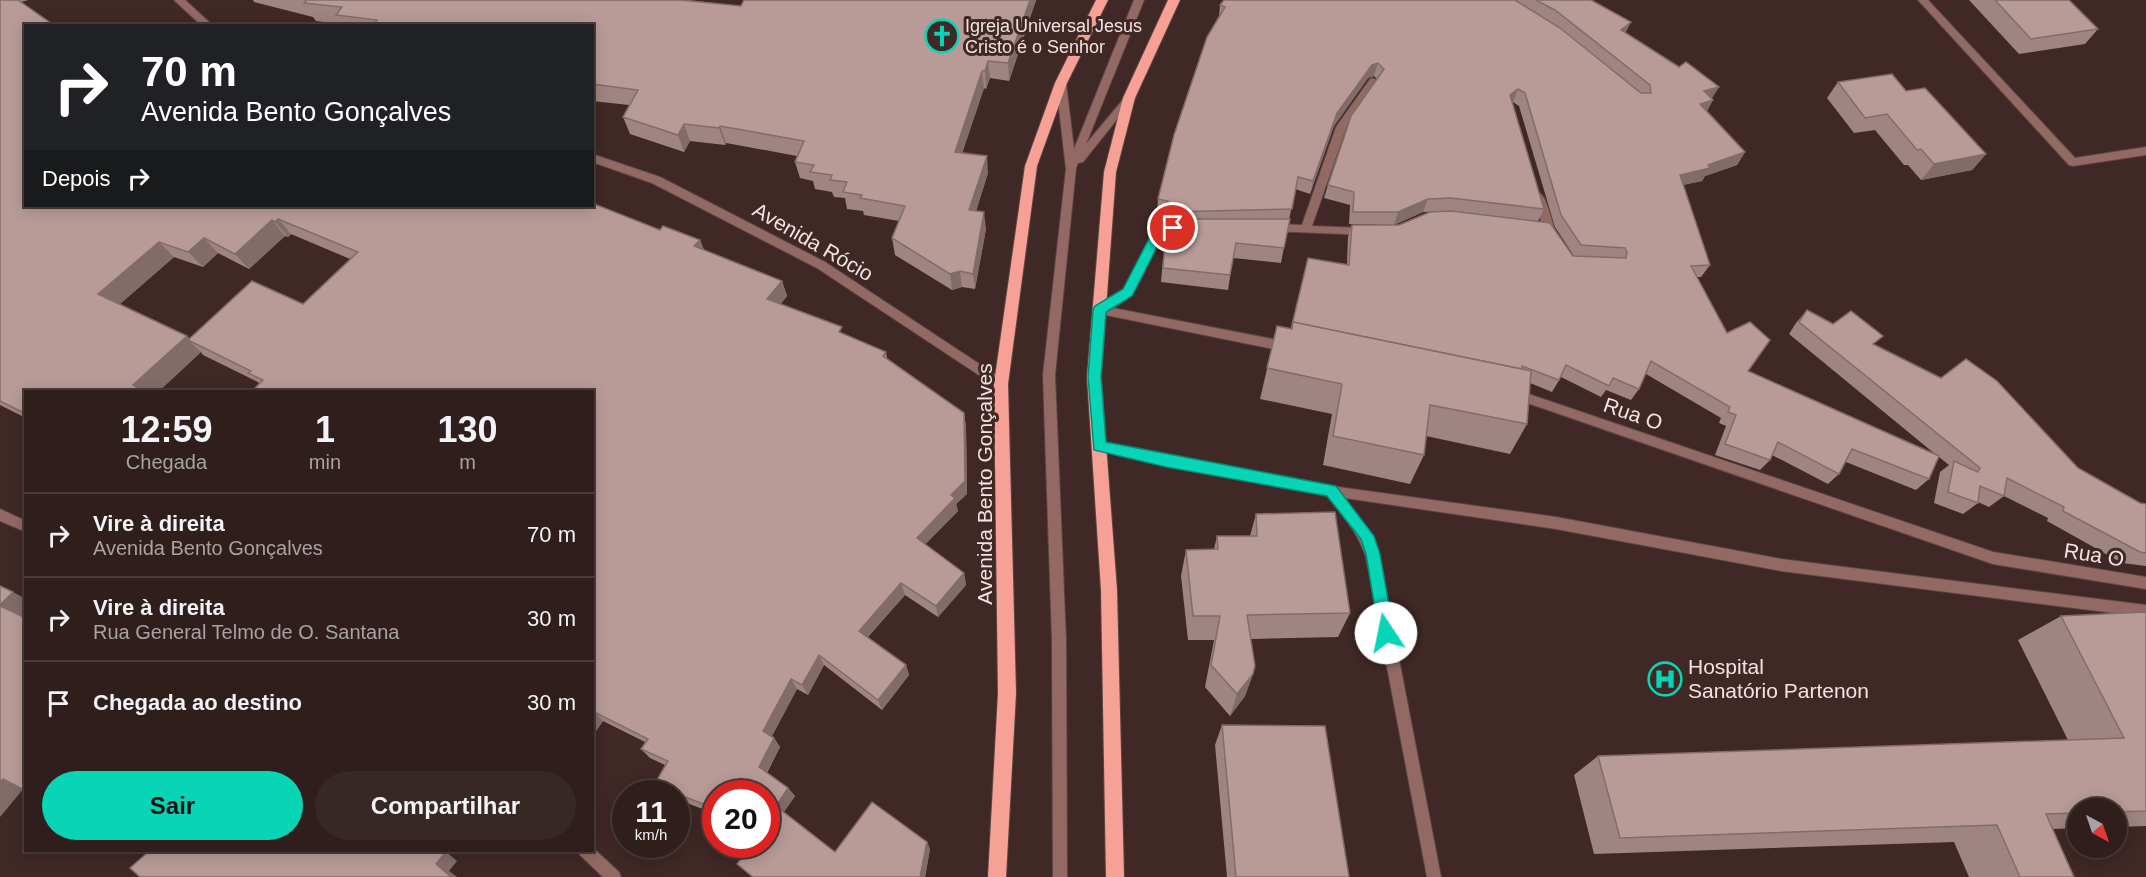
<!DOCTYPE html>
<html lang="pt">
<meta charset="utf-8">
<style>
:root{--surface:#2f1e1c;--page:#372725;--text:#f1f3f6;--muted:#a7a2a3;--line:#4a3c3b;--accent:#07d5b6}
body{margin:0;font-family:Helvetica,sans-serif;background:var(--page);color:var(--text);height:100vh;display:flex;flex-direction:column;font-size:22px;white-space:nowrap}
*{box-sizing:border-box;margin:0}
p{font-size:20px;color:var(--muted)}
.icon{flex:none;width:33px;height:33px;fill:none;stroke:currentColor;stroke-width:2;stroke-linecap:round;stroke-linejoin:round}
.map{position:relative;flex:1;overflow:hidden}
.sheet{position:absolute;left:24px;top:390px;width:570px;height:462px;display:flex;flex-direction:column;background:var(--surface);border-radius:0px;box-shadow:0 3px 15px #0003,0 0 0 2px var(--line)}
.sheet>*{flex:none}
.top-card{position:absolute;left:24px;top:24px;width:570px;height:183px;border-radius:0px;box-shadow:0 3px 15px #0003,0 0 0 2px var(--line);background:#202124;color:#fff;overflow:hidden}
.needle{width:39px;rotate:140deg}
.fabs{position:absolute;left:2067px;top:798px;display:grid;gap:12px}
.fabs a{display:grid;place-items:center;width:60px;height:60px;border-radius:50%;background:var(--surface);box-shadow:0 3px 15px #0003,0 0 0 2px var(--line);font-size:30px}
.speed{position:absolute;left:612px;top:780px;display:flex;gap:12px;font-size:30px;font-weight:700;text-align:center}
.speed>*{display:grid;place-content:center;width:78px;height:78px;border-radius:50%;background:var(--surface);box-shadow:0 3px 15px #0003,0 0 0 2px var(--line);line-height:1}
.speed small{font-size:15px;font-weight:400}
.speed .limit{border:9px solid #d22;background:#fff;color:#111}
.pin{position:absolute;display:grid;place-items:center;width:51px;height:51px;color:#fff;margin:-26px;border:3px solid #fff;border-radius:50%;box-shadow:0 2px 6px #0007}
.me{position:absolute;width:66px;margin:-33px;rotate:349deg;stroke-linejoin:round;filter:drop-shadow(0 0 4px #0008)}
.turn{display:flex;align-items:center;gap:21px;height:126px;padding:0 18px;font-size:27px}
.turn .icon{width:78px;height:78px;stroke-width:2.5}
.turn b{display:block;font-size:42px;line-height:51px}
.then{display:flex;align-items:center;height:57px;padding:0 18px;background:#0003;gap:12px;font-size:22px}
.eta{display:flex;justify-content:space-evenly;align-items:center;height:102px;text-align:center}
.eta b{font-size:36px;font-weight:700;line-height:42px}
.primary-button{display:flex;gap:12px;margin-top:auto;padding:12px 18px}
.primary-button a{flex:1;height:69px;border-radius:36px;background:var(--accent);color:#111;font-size:24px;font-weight:700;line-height:69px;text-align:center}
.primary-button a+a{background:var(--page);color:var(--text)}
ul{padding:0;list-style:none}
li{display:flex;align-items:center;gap:18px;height:84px;padding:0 18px;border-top:2px solid var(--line)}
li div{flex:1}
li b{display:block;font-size:22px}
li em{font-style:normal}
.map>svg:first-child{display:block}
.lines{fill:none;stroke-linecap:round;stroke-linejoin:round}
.service-casing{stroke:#5c4644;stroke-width:2}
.minor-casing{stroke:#5c4644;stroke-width:2}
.primary-casing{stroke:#5c4644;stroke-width:2}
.service{fill:#936964;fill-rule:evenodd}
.minor{fill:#936964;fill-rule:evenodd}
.primary{fill:#f7a196;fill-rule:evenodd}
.wall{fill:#9e8582;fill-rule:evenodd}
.shaded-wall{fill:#816c6a}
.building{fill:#b89b97;stroke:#816c6a;stroke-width:1.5}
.route{fill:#07d5b6;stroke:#058a76;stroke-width:1.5}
.labels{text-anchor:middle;stroke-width:6;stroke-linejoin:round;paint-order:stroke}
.far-poi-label{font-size:18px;fill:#f2e3e1;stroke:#3f2826;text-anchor:start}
.street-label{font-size:21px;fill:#f2e3e1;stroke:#3f2826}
.poi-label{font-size:21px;fill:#f2e3e1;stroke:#3f2826;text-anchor:start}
</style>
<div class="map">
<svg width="2146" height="877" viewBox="0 0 2146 877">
<rect width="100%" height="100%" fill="#3f2826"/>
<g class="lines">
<g class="service-casing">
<g id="service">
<polygon points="1134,0 1144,0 1086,144 1126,96 1132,96 1134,98 1083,162 1078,163 1076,168 1055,375 1066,640 1067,877 1053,877 1052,640 1043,375 1066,169 1056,83 1061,80 1066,83 1074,149"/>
<polygon points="1918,0 1928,0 2075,158 2146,147 2146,155 2073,166 2069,165"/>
<polygon points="1373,78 1378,81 1346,128 1312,226 1364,228 1368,229 1369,232 1368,235 1270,231 1269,228 1270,225 1274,224 1302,225 1336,127 1370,79"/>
<path d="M1539,193C1548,197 1552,226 1558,237L1557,240H1549L1543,229L1534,197Z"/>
<path d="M1178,224L1182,225L1183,228L1182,231C1176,233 1170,233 1164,237C1140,257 1150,288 1113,308L1288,342L1292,344L1294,347L1292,350L1288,352L1096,313L1094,310L1096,307C1105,302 1117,297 1124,289C1145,264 1138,231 1178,224Z"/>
<polygon points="1514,389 1993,552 2146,577 2146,589 1993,564 1510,397 1508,394 1510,391"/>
<path d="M1099,441L1166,456L1331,486L1556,517L1781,559L2146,605V617L1781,571L1556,529L1345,498C1363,521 1375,543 1382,571L1441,877H1427L1366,557C1358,533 1343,515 1327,496L1166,466L1099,451L1095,450L1093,446L1095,442Z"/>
</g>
</g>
<g class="minor-casing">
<g id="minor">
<polygon points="174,0 185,0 209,22 216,26 202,26"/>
<polygon points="592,154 660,177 825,262 1005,381 1007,384 1005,387 997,387 817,268 652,183 592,162"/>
<polygon points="0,509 26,521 26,532 0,521"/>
<polygon points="592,847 619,872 621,877 603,877 580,855 578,850 592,850"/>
</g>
</g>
<g class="primary-casing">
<g id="primary">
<polygon points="1096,0 1108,0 1067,83 1037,166 1008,384 1016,693 1006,877 988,877 998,693 994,384 1025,166 1055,83"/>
<polygon points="1168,0 1180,0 1135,98 1116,172 1101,377 1117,590 1124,877 1106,877 1101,590 1087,377 1104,172 1123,98"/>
</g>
</g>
<use href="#service" class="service"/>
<use href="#minor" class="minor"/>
<use href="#primary" class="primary"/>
</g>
<g class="wall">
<path d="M0,0H28L21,2L26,206L660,230L700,240L704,250L782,281L787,296L780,304L844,334L886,352L887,358L964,413L966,427L967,494L956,504L958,511L925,544L964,573L966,585L938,617L905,595L868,637L906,665L909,675L882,710L824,665L808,695L797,689L772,736L774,738L780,747L767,773L788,788L795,796L784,812L835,852L927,842L930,849L925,877H752L737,864L766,844V794H716V814L676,799V794H663L654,785L665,765L650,758L641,749L645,742L603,721L594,734L592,733V392L260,384L256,381L203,355L201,352L158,392H26V418L0,405ZM291,234L350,259L303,304L190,339L187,336L120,304L174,257L203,267L218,253L249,269L285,236L288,237Z"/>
<polygon points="253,0 687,0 741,6 744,0 1036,0 1009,81 990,78 986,89 984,88 962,153 988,173 976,211 986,229 975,289 962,287 952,290 895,255 892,238 899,221 864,215 863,211 847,209 845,198 834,197 832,192 815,189 813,181 800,178 795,162 797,156 726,143 725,145 690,141 684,152 630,134 623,117 629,105 592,101 592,26 343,26 342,24 316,21 313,17 254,2"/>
<path d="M1224,0H1591L1631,22L1625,33L1712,99L1713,100L1707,111L1745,152L1737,165L1705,176L1702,181L1683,185L1710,265L1701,277H1697L1748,371L1935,454L1789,334L1796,323L1807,310L1875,345L2078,468L2140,503L2146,504V566L2122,563L2047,521L2048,518L2004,496L1989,507L1978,502V503L1963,514L1934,503L1940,472L1949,465L1939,457L1929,479L1916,490L1846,462L1839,474L1828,484L1772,455L1770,460L1760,470L1715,455L1726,426L1719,423L1721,418L1646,374L1639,389L1631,400L1606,390L1601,397L1561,377L1552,392L1530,383L1527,424L1510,454L1426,436L1424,455L1410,484L1323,465L1332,414L1260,399L1277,326L1291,329L1347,264L1348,237L1352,225H1399L1448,211L1423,212L1394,225L1349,224L1350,205L1324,198L1328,185L1377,79L1374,76L1368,78L1334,126L1310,194L1295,189L1281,263L1233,258L1228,290L1161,282L1166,225L1168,224H1166L1167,213L1157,212L1158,199L1219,17L1220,5ZM1513,102L1519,106L1555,227L1574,256H1573L1538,221L1544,209L1512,103Z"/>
<polygon points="1969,0 2069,0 2098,29 2085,44 2019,54"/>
<polygon points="1838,82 1906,91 1986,154 1972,170 1921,180 1908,165 1904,165 1875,130 1854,133 1827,98"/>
<polygon points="1256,514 1350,613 1338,637 1251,639 1253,674 1245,696 1230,716 1205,687 1214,640 1188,640 1181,576 1186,550 1214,549 1217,536 1250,536"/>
<polygon points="2146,612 2146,826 2116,827 2116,808 2078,808 2078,828 2053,829 2074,877 1969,877 1954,842 1594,854 1574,775 1598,756 2068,740 2018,640 2061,616"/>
<polygon points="1222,725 1349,877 1227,877 1215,745"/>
</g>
<g class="shaded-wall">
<polygon points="1030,0 1036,0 1009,81 1008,63"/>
<polygon points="1631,22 1624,35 1621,30"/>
<polygon points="988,61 990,78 986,89 985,71"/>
<polygon points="1378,63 1374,76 1368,78 1334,126 1310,194 1313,181 1337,113 1372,65"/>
<polygon points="982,71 984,88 957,169 955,152"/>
<polygon points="1719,87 1711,100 1704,91"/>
<polygon points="1518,89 1513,102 1505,108 1510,95"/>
<polygon points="1713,100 1705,113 1700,104"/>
<polygon points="684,124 690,141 684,152 678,135"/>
<polygon points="720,126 726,143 725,145 719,128"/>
<polygon points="1745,152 1737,165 1705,176 1702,181 1672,187 1680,175"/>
<polygon points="1986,154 1972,170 1921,180 1934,164"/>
<polygon points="987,156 988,173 971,227 969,210"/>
<polygon points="1428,199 1423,212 1394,225 1398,212"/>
<polygon points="984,212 986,229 975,289 973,274"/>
<polygon points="278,219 291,234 288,237 275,222"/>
<polygon points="272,220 285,236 249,269 235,254"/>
<polygon points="204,238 218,253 203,267 188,252"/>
<polygon points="700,240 706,255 694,246"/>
<polygon points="159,242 174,257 114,309 98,294"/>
<polygon points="960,271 962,287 952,290 950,274"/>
<polygon points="782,281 787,296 773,314 767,299"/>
<polygon points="187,336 195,344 188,340 201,352 158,392 140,392 133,385"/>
<polygon points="964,413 966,427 967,494 956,504 958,511 920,550 917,538 951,495"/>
<polygon points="964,573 966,585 938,617 936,606"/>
<polygon points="901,583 905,595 863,642 859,631"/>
<polygon points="13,592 26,599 26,611 20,617 0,606"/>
<polygon points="819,655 824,665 808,695 802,685"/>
<polygon points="906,665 909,675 882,710 878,700"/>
<polygon points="1253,674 1245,696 1230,716 1237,694"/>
<polygon points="791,679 797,689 769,741 763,731"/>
<polygon points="593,711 603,721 594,734 592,733"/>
<polygon points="774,738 780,747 765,775 759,767"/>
<polygon points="3,779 25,787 0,817 0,782"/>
<polygon points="788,788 795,796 782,814 776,806"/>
<polygon points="927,842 930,849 925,877 920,877"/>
<polygon points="439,850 444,850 457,861 449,871 457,877 451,877 436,864"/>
</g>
<g class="building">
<polygon points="0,0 18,0 55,26 26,26 26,206 592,206 592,203 660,230 663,226 700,240 694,246 782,281 767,299 842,327 839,332 886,352 883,356 964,413 965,481 951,495 955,498 917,538 964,573 936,606 901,583 859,631 906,665 878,700 819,655 802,685 791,679 763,731 774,738 759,767 788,788 776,806 835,852 872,802 927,842 920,877 753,877 737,864 753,844 766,844 766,794 716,794 716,809 654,785 668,761 641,749 648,739 592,711 592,392 251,392 263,380 248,373 251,371 188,340 252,281 303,304 358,252 278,219 275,222 272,220 235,254 204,238 188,252 159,242 98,294 187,336 133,385 144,392 26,392 26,414 0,401"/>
<polygon points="305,0 680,0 741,6 744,0 1030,0 1008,63 988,61 985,71 982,71 955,152 987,156 969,210 984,212 973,274 960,271 950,274 892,238 905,206 860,198 862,195 843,192 847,182 830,180 832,175 810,172 814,165 795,162 804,141 720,126 719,128 684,124 678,135 623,117 638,90 592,84 592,26 388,26 374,24 377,20 336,15 342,7 304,3 307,0"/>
<polygon points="1224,0 1515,0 1560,28 1641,93 1651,93 1650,85 1555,10 1536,0 1591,0 1631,22 1621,30 1679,67 1686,62 1719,87 1704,91 1713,100 1700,104 1745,152 1708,165 1710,168 1680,175 1710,265 1691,266 1727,333 1750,322 1770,340 1748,371 1939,456 1929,479 1852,449 1839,474 1778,442 1770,460 1725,444 1736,415 1728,412 1730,407 1651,361 1639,389 1613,378 1609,386 1566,365 1559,380 1522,366 1522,369 1293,322 1291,329 1308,258 1349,265 1352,225 1399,225 1430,212 1451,211 1550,223 1573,256 1626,258 1627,252 1625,248 1581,245 1561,215 1525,93 1518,89 1510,95 1544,209 1451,198 1428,199 1398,212 1353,212 1354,192 1328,185 1351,116 1384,69 1378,63 1372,65 1337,113 1313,181 1298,177 1292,209 1167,212 1168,201 1158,199 1174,135 1207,37 1225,7 1220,5"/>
<polygon points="1995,0 2069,0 2098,29 2031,39"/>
<polygon points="1892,74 1906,91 1925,88 1986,154 1934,164 1921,149 1917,150 1887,114 1865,118 1838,82"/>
<polygon points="1176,219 1290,219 1284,248 1236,243 1230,275 1163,268 1166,225"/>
<polygon points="1807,310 1833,324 1851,311 1883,336 1873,344 1941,378 1966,359 1997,381 2078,468 2140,503 2146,504 2146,553 2140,552 2063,511 2064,507 2007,478 2004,496 1980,486 1978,503 1948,492 1954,461 1978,472 1980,468 1799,322"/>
<polygon points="1293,322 1531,371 1527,424 1430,405 1424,455 1333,436 1342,384 1267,368 1277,326 1292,329"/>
<polygon points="1335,512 1350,613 1247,615 1255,666 1253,674 1237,694 1211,665 1220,616 1193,616 1186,550 1218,549 1217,536 1257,536 1256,514"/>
<polygon points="0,586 13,592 0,605"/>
<polygon points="0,606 26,618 26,791 3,779 0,782"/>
<polygon points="2146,612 2146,811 2116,812 2116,808 2078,808 2078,813 2046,814 2074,877 2020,877 1997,825 1620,838 1598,756 2124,738 2061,616"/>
<polygon points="1222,725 1325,726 1349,877 1236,877"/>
<polygon points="144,850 439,850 444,854 436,864 451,877 140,877 130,868 147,853"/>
</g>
<polygon class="route" points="1173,223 1178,224 1178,231 1161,239 1132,296 1106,312 1101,377 1106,442 1336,486 1374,536 1380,554 1394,633 1391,638 1386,640 1381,638 1379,633 1366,554 1361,539 1327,496 1166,467 1094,450 1088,377 1093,310 1095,306 1123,289 1152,233"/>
<defs>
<g id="church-ring" transform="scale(1.725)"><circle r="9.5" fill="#3f2826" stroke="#07d5b6" stroke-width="1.5"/><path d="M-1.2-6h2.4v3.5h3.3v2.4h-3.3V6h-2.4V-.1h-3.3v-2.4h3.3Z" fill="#07d5b6"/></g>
<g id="hospital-ring" transform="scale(1.725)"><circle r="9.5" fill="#3f2826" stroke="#07d5b6" stroke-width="1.5"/><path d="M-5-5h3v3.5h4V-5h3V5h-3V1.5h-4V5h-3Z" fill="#07d5b6"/></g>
</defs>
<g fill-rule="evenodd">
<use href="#church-ring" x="942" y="36"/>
<use href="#hospital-ring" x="1665" y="679"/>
</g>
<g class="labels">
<g class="far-poi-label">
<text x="965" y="32">Igreja Universal Jesus<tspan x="965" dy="21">Cristo é o Senhor</tspan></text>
</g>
<g class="street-label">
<text transform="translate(813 242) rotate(30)" y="7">Avenida Rócio</text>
<text transform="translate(1633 414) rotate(19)" y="7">Rua O</text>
<text transform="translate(985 484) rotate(-90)" y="7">Avenida Bento Gonçalves</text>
<text transform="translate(2094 555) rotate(9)" y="7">Rua O</text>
</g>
<g class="poi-label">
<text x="1688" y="674">Hospital<tspan x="1688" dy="24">Sanatório Partenon</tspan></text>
</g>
</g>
</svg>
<div class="fabs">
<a><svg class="needle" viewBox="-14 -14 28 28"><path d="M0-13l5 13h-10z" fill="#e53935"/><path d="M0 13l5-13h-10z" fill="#a7a2a3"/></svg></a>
</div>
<div class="speed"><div>11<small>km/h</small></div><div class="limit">20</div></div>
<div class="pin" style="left:1173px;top:228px;background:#d93025"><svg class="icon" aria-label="arrive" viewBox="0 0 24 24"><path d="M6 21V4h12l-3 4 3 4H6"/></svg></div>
<svg class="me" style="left:1386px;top:633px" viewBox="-20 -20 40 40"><circle r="19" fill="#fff"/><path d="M0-13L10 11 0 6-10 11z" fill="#07d5b6"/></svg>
<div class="top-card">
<div class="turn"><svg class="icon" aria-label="right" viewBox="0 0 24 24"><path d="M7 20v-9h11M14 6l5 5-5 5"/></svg><div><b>70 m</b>Avenida Bento Gonçalves</div></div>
<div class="then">Depois<svg class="icon" aria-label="right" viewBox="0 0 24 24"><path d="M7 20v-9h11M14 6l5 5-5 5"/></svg></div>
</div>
<section class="sheet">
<div class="eta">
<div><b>12:59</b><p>Chegada</p></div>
<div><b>1</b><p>min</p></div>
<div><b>130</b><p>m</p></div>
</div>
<ul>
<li><svg class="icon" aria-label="right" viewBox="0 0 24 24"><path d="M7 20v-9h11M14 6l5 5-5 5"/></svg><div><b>Vire à direita</b><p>Avenida Bento Gonçalves</p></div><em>70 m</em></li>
<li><svg class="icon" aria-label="right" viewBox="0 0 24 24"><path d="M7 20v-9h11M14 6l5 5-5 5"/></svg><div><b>Vire à direita</b><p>Rua General Telmo de O. Santana</p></div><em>30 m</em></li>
<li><svg class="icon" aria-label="arrive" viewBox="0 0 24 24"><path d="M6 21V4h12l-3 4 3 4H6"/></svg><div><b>Chegada ao destino</b></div><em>30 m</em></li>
</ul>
<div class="primary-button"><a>Sair</a><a>Compartilhar</a></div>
</section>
</div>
